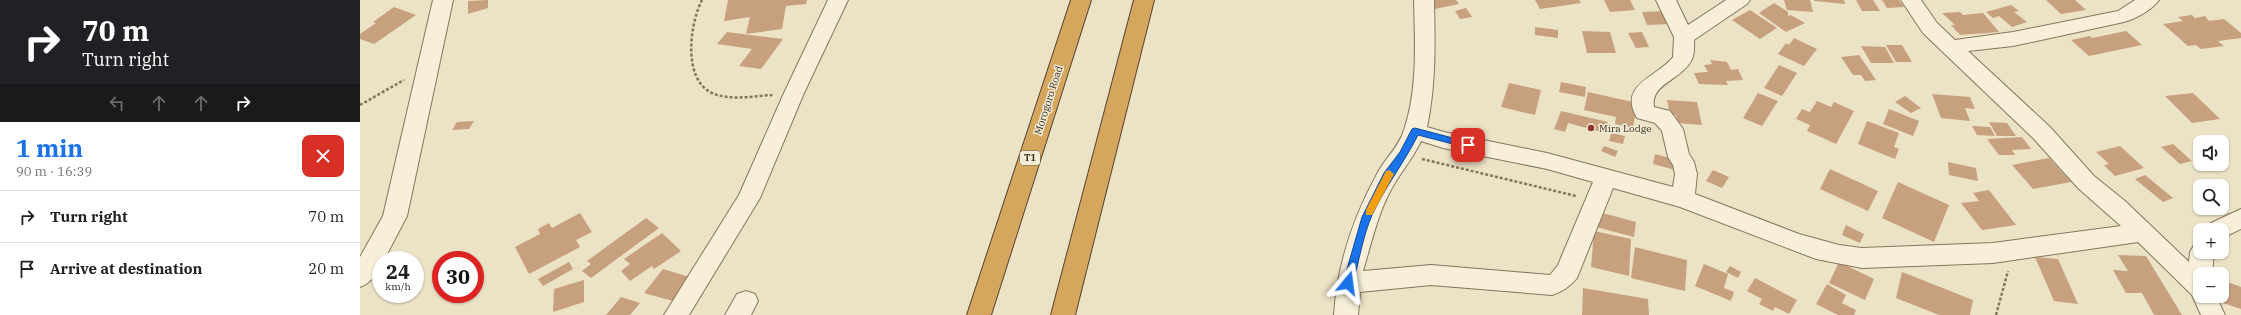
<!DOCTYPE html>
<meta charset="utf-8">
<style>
:root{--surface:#fff;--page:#f2f2f2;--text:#222;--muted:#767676;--line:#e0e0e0;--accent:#1a73e8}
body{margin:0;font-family:"IBM Plex Serif",serif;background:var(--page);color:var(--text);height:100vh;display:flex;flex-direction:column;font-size:15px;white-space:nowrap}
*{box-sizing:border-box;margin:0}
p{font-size:13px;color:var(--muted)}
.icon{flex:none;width:22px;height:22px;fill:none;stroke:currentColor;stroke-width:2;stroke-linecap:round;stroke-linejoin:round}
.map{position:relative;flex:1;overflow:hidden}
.details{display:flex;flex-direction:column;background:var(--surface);width:360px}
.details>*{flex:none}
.hud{background:#202124;color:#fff;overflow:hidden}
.buttons{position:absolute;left:1833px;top:135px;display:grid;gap:8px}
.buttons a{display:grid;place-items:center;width:36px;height:36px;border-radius:8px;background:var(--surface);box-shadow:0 1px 3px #0004;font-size:20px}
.speed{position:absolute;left:12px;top:251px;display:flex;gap:8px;font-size:20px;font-weight:700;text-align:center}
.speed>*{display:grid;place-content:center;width:52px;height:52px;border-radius:50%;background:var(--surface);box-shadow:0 1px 3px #0004;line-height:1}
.speed small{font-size:10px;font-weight:400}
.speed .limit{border:6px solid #d22;background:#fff;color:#111}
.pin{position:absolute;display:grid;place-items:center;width:34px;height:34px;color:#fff;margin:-17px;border-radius:8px;box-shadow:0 2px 6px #0006}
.me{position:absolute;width:44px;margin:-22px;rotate:16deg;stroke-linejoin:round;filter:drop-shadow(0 0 3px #0008)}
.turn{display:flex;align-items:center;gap:14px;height:84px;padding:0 16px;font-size:18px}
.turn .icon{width:52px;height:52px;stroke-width:2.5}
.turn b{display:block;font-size:28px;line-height:34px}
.lanes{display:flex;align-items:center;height:38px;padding:0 16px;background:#0003;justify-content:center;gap:20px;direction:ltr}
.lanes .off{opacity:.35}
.round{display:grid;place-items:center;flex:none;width:42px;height:42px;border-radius:8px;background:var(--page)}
.headline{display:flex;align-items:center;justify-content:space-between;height:68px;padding:0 16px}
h1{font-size:24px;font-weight:800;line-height:30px;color:var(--accent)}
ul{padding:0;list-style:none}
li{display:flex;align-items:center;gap:12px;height:52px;padding:0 16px;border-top:1px solid var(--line)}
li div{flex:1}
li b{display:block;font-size:15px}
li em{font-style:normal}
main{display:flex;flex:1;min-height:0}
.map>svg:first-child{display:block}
.building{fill:#c7a07e}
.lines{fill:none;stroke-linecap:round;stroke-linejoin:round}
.minor-casing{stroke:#86755d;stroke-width:2}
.highway-casing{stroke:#544331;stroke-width:2}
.path{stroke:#86755d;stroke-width:2.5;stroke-dasharray:3 2;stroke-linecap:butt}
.minor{fill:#f7efd9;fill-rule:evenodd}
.highway{fill:#d5a65d;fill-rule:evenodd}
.route{fill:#1a73e8;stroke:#114b97}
.slow{fill:#f59e0b}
.poi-dot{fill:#913531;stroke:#f3ecd5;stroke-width:1.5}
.labels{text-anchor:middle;stroke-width:3;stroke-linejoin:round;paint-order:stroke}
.shield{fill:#f3ecd5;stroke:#6f6656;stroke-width:1}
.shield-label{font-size:9px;font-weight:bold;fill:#372c20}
.street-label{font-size:10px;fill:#372c20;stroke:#f3ecd5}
.poi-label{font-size:10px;fill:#372c20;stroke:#f3ecd5;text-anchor:start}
</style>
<main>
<section class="details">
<div class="hud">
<div class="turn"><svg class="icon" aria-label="right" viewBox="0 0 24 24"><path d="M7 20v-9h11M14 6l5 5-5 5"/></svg><div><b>70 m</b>Turn right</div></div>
<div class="lanes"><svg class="icon off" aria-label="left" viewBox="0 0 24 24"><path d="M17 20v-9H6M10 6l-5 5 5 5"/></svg><svg class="icon off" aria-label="ahead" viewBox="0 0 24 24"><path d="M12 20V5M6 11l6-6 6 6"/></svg><svg class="icon off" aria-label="ahead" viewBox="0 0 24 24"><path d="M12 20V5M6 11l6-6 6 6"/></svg><svg class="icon" aria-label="right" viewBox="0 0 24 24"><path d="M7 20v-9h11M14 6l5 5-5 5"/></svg></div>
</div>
<div class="headline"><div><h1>1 min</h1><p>90 m · 16:39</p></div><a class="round" style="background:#d93025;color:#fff"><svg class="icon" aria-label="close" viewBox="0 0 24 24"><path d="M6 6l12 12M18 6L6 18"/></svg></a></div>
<ul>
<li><svg class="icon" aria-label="right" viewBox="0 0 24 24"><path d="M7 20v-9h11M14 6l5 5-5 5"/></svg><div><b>Turn right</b></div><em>70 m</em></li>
<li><svg class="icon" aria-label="arrive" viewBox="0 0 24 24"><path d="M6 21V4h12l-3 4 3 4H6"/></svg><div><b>Arrive at destination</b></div><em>20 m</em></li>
</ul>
</section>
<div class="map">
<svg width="1881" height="315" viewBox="0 0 1881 315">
<rect width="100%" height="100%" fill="#ece2c6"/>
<g class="building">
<polygon points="128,0 128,8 108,14 108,1"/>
<polygon points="368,0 447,0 446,4 426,6 422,29 386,34 390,17 364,21"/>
<polygon points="1073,0 1096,0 1099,4 1075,9 1072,3 1075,3"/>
<polygon points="1175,0 1219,0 1221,3 1180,9"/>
<polygon points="1244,0 1270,0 1275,10 1250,12"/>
<polygon points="1424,0 1450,0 1453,12 1427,10"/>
<polygon points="1454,0 1484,0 1485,4 1455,1"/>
<polygon points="1496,0 1513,0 1520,11 1502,11"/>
<polygon points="1522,0 1539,0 1544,7 1527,8"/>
<polygon points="1686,0 1715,0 1726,10 1701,14"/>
<polygon points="1414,3 1428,12 1428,16 1431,15 1445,23 1426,32 1399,13"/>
<polygon points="1651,5 1659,11 1654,12 1667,22 1652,27 1639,16 1633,18 1626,12"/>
<polygon points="34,7 56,15 14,44 0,39 0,34 16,23 13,22"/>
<polygon points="1106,8 1112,17 1100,19 1095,11"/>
<polygon points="1390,10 1417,28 1400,39 1372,20"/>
<polygon points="1306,11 1312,24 1287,25 1282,12"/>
<polygon points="1600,12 1603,15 1623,13 1639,32 1600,35 1591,25 1595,25 1582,13"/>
<polygon points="1832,15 1835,18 1845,16 1849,21 1864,19 1881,33 1881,38 1858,41 1864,46 1841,49 1836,45 1828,46 1803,24 1823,21 1818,17"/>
<polygon points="1175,27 1198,30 1198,38 1175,35"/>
<polygon points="1222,31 1250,32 1256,53 1227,53"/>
<polygon points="1766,31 1782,45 1729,56 1711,40 1730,36 1732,38"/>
<polygon points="367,32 423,39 401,69 379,66 392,49 357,44"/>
<polygon points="1282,32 1289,47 1276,48 1268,33"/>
<polygon points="1434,38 1457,49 1444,66 1418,54 1426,43 1429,45"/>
<polygon points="1526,45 1542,45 1552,62 1536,62"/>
<polygon points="1501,46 1525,47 1534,63 1511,63"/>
<polygon points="1499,55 1516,80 1505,81 1501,75 1493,75 1481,57"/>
<polygon points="1350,60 1367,62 1371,70 1378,69 1383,80 1366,81 1368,85 1339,84 1334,73 1348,72 1344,65 1352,64"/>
<polygon points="1419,65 1437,73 1422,96 1404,88"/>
<polygon points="1201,82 1226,87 1225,97 1199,92"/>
<polygon points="1149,83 1181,90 1175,115 1141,107"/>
<polygon points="1228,92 1277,103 1273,128 1255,124 1256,117 1224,110"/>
<polygon points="1398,93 1418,101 1402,126 1383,118"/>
<polygon points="1833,93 1860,119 1832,123 1805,96"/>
<polygon points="1572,94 1610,97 1615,109 1605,108 1610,121 1581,118"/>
<polygon points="1545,96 1561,108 1551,113 1535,102"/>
<polygon points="1307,100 1337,102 1342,125 1317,123 1316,115 1310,115"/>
<polygon points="1457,101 1471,107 1474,102 1494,111 1476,144 1447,131 1450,125 1436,119 1442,109 1450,112"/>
<polygon points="1529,109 1559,121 1553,136 1523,124"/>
<polygon points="1201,111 1248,122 1245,133 1208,123 1205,132 1194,129"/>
<polygon points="114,121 109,129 92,130 97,122"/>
<polygon points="1507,121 1539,133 1534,147 1539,149 1535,159 1498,144"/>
<polygon points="1629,122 1647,123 1656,136 1637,136"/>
<polygon points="1612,126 1630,127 1635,136 1617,135"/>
<polygon points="1251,133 1265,136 1263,144 1249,141"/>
<polygon points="1662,137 1671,149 1652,150 1655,155 1639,155 1627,139"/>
<polygon points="1813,144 1832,161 1820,164 1801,147"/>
<polygon points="1244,146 1258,151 1255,157 1241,151"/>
<polygon points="1760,146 1784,168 1755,176 1744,165 1749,164 1736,152"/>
<polygon points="1295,154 1321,161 1319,171 1293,164"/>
<polygon points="1689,158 1711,182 1673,189 1652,165"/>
<polygon points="1588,162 1616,168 1618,181 1589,175"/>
<polygon points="1470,169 1518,191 1508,211 1460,189"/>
<polygon points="1353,170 1369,177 1362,188 1346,181"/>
<polygon points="1785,175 1813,198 1803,202 1775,179"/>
<polygon points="1538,182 1589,205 1574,242 1522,218"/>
<polygon points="1629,190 1656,225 1622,230 1601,203 1619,201 1613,193"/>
<polygon points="1239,212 1276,222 1274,237 1236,227"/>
<polygon points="220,213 232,232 216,240 220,247 169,274 155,247 180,234 178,229 189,223 192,228"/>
<polygon points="286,218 299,228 231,278 222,271 231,264 227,261"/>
<polygon points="1486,225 1504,234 1500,243 1482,235"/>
<polygon points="1234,231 1271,239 1269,276 1231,267"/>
<polygon points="302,233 321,251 294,269 292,266 270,281 261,271 270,264 264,259"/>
<polygon points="1275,247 1327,260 1325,291 1271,278"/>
<polygon points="1758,255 1786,256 1822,315 1794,315 1782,293 1766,293 1753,270 1768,271"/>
<polygon points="1675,257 1698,259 1718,304 1694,301"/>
<polygon points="209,262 213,269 183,286 178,279"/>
<polygon points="1479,262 1514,279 1505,300 1469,283"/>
<polygon points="1344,264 1368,274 1364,288 1374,292 1371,301 1335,286"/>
<polygon points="1370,266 1381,272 1378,278 1366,272"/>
<polygon points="303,269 333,278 313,301 284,293"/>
<polygon points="1542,272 1613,300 1610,315 1579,315 1536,298"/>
<polygon points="1395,278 1437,300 1429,314 1415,307 1413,311 1399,304 1402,299 1387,291"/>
<polygon points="224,280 224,302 193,312 194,289"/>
<polygon points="1862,280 1881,287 1881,309 1857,301 1856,296 1862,296"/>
<polygon points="1467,284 1486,295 1482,303 1496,310 1494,315 1478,315 1456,304"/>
<polygon points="1223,288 1288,299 1289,315 1222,315"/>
<polygon points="261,297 280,303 270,315 246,315"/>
</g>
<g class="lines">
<g class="minor-casing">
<g id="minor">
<path d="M73,0H93L47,216L25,258L21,260C21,271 10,284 0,287V257L23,216Z"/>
<polygon points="468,0 488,0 444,93 400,198 329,315 304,315 379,195 424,93"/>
<path d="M1054,0H1074C1075,42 1076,85 1067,127L1084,132L1187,153L1313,187L1315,174L1313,165L1308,157L1302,131L1295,123L1277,118C1257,84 1298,77 1313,57L1314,37L1296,0H1316L1328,25L1366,0H1390L1387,4L1334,40C1334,46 1335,53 1332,59C1323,80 1290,83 1294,107L1310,111L1323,129L1329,154L1334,162L1337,174L1335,194L1439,234L1479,245L1502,248L1633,243L1761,226L1718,188L1674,139L1563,33L1541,0H1561L1577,23L1595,40L1653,32L1758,11L1775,0H1799C1792,10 1775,19 1764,22L1653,46L1608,51L1690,127L1734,176L1765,201L1829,262L1830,252L1834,245L1840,243V252H1854L1852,274H1840V296H1856L1865,315H1841L1832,295L1778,242L1633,263L1502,268L1456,259L1320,207L1253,188L1217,278C1209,287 1203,291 1192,295L1071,285L1000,292L998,315H974C977,265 993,218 1017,174C1025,158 1039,147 1044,130C1058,89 1055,42 1054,0ZM1061,141L1083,148L1187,169L1233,182L1198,265L1190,275L1071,265L1003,271C1012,241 1019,208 1036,181C1045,167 1054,156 1061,141Z"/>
<polygon points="1881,209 1881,229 1862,238 1862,230 1847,230 1851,223"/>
<polygon points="386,291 395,294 398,301 391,315 365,315 377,294"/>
</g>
</g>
<g class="highway-casing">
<g id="highway">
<polygon points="711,0 731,0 631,315 607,315"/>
<polygon points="774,0 794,0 715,315 691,315"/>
</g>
</g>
<g class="path">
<path d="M342,0C330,23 322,79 352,93C370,101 394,96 413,95"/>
<polyline points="0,105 44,80"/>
<polyline points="1062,159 1216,196"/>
<polyline points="1636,315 1648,271"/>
</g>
<use href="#minor" class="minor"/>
<use href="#highway" class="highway"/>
</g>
<path class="route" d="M1055,128L1108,142L1112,145L1108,148L1058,135C1044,163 1025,187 1012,215C1003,236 999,261 993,283L988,287L984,286L983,283L1002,217L1024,173L1040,152L1052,129Z"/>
<polygon class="slow" points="1029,170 1034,174 1012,215 1006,215 1006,210 1026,171"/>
<circle class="poi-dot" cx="1231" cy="128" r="4"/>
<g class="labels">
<rect class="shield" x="660" y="151" width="20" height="14" rx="3"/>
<g class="shield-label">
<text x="670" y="161">T1</text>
</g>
<g class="street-label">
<text transform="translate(688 100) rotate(-72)" y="4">Morogoro Road</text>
</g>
<g class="poi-label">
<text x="1239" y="132">Mira Lodge</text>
</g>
</g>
</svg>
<div class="buttons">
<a><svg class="icon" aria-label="sound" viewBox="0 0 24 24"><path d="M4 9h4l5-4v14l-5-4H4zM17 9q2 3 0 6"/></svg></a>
<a><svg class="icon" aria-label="search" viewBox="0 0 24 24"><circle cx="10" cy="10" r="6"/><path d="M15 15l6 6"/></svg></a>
<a>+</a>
<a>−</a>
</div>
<div class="speed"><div>24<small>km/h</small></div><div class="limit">30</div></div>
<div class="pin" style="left:1108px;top:145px;background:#d93025"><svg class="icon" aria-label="arrive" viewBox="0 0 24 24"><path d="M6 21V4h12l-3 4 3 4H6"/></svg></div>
<svg class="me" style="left:988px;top:283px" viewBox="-20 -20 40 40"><path d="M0-17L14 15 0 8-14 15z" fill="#1a73e8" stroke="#fff" stroke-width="4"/></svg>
</div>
</main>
